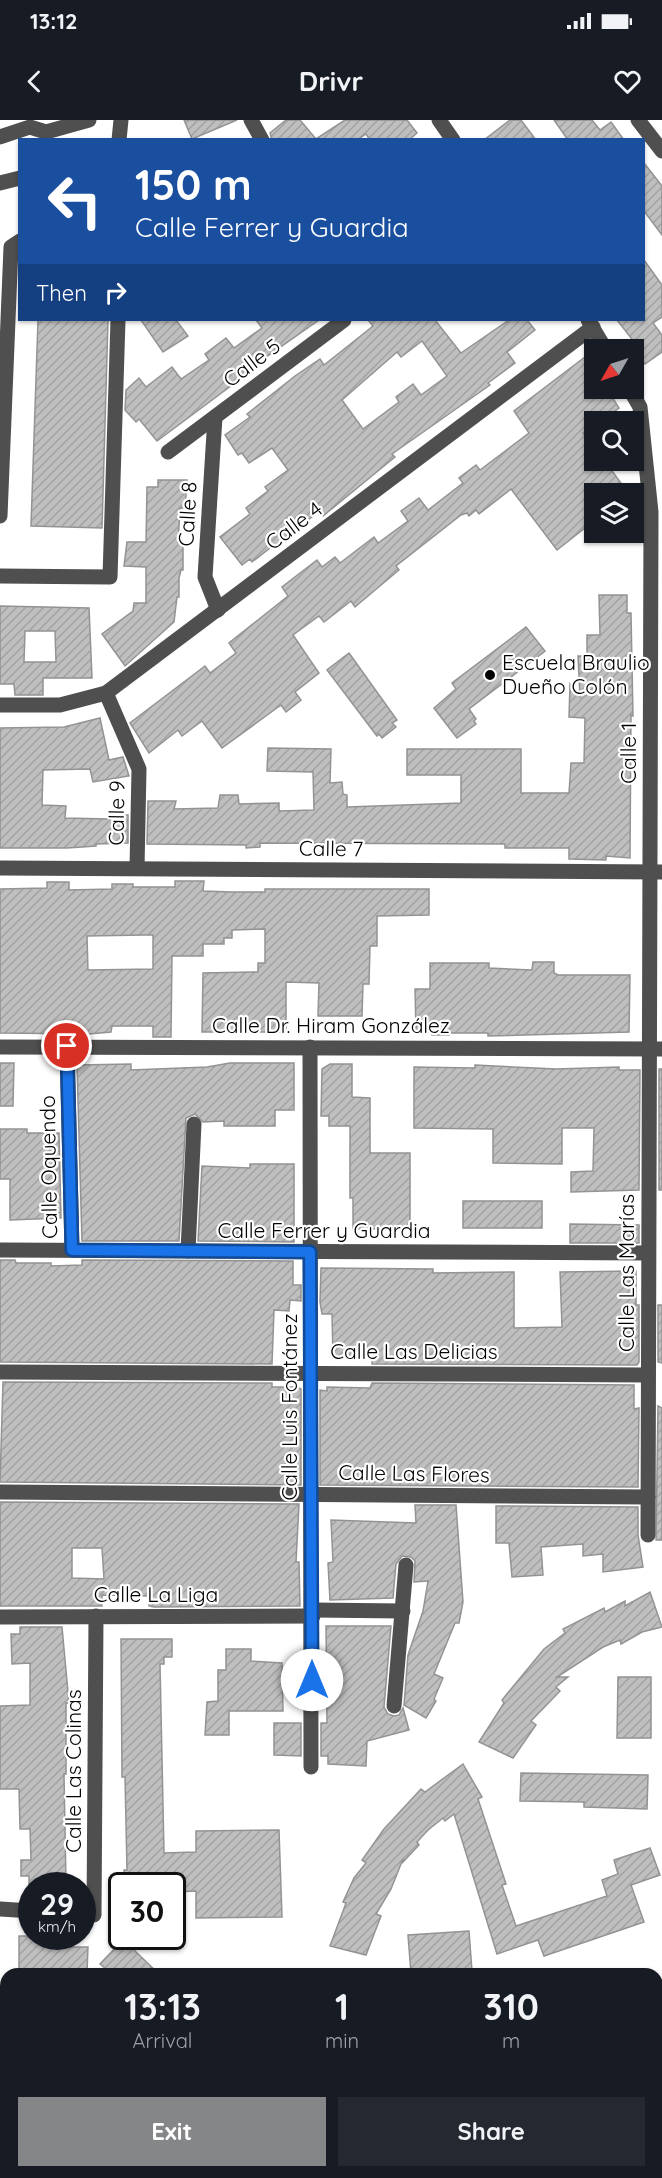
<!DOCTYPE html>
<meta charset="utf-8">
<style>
:root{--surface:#171b24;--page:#242831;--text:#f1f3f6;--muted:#9ea1a6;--accent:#858687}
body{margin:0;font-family:Quicksand,sans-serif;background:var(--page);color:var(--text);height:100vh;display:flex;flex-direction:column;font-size:22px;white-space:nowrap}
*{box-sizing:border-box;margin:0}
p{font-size:20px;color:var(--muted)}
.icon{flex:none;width:33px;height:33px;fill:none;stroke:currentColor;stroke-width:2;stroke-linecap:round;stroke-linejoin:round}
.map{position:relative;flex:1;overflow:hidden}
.details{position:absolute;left:0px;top:1848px;width:663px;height:210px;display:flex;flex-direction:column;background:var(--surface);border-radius:18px 18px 0 0;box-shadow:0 2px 4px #0004}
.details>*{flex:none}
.hud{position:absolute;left:18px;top:18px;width:627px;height:183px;border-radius:0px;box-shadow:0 2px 4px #0004;background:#1a4fa0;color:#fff;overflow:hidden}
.needle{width:39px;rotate:231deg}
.controls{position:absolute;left:584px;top:219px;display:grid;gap:12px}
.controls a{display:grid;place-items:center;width:60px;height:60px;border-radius:0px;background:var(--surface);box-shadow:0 2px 4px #0004;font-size:30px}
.speed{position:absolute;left:18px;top:1752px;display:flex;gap:12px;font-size:30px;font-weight:700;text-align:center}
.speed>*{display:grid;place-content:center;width:78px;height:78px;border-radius:50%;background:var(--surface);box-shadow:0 2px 4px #0004;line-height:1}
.speed small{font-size:15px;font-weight:400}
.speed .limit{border:3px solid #111;border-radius:9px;background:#fff;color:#111}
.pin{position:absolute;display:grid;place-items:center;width:51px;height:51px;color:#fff;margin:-26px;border:3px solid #fff;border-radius:50%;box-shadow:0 2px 6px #0007}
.me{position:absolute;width:66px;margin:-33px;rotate:0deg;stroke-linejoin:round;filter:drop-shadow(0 0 4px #0008)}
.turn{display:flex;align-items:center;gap:21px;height:126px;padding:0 18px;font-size:27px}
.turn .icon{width:78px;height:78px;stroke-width:2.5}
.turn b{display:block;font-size:42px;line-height:51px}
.then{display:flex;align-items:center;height:57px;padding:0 18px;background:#0003;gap:12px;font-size:22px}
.eta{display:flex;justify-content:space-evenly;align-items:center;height:102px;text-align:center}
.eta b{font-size:36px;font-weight:800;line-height:42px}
.button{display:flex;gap:12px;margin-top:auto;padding:12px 18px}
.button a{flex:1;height:69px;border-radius:0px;background:var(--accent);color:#fff;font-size:24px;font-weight:800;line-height:69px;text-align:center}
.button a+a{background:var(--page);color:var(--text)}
.status{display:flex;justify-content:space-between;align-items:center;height:42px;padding:0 30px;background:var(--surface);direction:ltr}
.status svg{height:16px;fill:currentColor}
header{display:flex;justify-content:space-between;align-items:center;height:78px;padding:0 18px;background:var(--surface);font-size:27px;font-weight:800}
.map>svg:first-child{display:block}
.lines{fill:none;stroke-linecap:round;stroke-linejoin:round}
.stream{stroke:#9d9d9d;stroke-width:5}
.building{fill:url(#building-hatch);stroke:#939393;stroke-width:1.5;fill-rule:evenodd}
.minor{stroke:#4f4f4f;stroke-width:15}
.route-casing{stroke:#114b97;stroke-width:15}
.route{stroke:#1a73e8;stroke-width:10}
.poi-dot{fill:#000;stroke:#fff;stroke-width:2}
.labels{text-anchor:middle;stroke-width:4.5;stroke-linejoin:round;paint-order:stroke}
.street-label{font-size:21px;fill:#000;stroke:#fff}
.poi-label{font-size:21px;fill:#000;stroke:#fff;text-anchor:start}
</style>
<div class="status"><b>13:12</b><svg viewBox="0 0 49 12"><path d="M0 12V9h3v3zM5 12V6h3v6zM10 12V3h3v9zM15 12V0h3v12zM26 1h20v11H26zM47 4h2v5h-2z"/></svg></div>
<header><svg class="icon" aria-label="back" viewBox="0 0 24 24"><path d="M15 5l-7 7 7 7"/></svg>Drivr<svg class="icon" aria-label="heart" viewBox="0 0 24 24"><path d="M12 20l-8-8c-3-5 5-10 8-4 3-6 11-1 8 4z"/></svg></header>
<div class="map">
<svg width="662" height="2058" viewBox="0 0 662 2058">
<defs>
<pattern id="building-hatch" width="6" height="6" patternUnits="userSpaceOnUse" patternTransform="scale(1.5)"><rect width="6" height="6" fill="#bfbfbf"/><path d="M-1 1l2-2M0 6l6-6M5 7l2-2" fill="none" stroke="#a2a2a2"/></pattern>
</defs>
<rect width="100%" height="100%" fill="#fff"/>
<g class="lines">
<g class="stream">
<polyline points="0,2045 6,2043"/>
<polyline points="501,2052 509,2058"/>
</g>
</g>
<g class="building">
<polygon points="184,0 237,0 192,19"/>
<polygon points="286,0 300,0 316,19 345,0 407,0 417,13 409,20 370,20 366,14 357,20 272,20 270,13"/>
<polygon points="510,0 521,0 536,20 484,20"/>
<polygon points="554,0 592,0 600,10 611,2 624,20 568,20"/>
<polygon points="644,43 662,66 662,115 644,91"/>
<polygon points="644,140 662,165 662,197 653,203 662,215 662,232 645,244 631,226 635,223 617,200 644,200"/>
<polygon points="38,200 108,200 102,408 31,406"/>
<polygon points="141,200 176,200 188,216 163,232"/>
<polygon points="256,200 319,200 249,249 251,251 157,321 139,299 136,302 125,290 126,270 139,258 146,267 172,247 181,259 209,240 205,234 226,218 234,228 262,208"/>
<path d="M368,200H435L461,233L509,200H527L535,210L507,232L515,243L488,263L490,265L392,334L395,337L323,396L319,391L276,427L274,425L252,442L250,439L242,445L220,417L250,394L246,388L268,371L265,367L288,350L272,328L249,343L242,333L238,335L225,315L250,297L247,294L295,256L320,239L324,245L348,226L373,206ZM422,221L447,256L421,275L413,264L396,277L399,282L363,309L342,280L397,232L401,237Z"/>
<polygon points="585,237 594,249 594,268 601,268 606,275 609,272 619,288 600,302 594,302 594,305 583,313 594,327 594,340 604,340 629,374 594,374 594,401 557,430 511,369 479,394 476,390 469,396 467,393 461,395 396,446 399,450 355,487 351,481 324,502 319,496 293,515 319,553 295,572 301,580 286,592 281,585 222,628 202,601 182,616 178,610 149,633 130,603 205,546 210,553 236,533 229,523 288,476 282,467 317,440 322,447 335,437 340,443 374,417 378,423 408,401 401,391 419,378 428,390 463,363 459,358 476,345 480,350 529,313 514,291"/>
<polygon points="158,360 187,360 185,388 180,388 178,423 183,424 183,450 181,450 179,458 179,477 177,477 174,502 125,546 102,514 133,491 134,483 146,483 146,447 124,446 127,422 146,422 147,367 158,367"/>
<polygon points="599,475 627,475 627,493 631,493 633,596 631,595 630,738 606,736 606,740 569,739 569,728 505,728 505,724 260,723 260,727 246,728 246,725 147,724 148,681 176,681 174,689 218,688 220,675 238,675 239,684 279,683 279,691 314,690 313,652 267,651 268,628 331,629 330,663 342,662 343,674 347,675 347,687 461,683 461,655 407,655 407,629 521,629 521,673 569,673 571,643 584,643 585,598 569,597 570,564 580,577 578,536 587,536 587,515 600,515"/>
<path d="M0,486L89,488L92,558H43V575H15L14,564H0ZM25,511H55L56,542H24Z"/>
<polygon points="526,507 545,531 469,589 476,599 474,601 476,604 457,618 434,588 456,569 452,563"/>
<polygon points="349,533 397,600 392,603 396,607 382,618 379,614 377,616 327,550"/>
<polygon points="100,598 109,640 123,637 129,656 93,662 90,649 43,650 42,685 66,686 65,698 109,699 109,695 128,695 128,723 96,724 96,726 67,728 0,728 0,608 64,607"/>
<path d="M175,761H204L203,771L232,772H265V769H429V795L377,796V826H370L369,864H363L362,896H318L319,863L286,862V912H202L203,853L254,852H258V843H265V809L232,810V818H224V824H203V836H172L171,917H153V906H112L111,912L89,914L0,913V769L47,768V762H69V770L112,769V764H133V767H175ZM145,815H153V849L88,850L87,816Z"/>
<polygon points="533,842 554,842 554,853 558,855 630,855 629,912 488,916 488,913 449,913 449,915 432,915 431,912 416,911 415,869 430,869 430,843 489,843 489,848 532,850"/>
<polygon points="0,943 14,943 13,986 0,986"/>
<polygon points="230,943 294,943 294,990 275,990 275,1006 224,1006 224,1001 203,1002 195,994 186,998 179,1121 82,1121 77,945 131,944 131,950 207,947"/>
<polygon points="330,944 352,944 352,977 370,978 370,1033 410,1033 410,1109 353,1109 353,1078 350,1078 350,1006 329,1006 329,996 321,996 322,949"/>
<polygon points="475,945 556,949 619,947 619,950 640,950 639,1070 571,1072 571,1052 593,1051 594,1008 562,1008 562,1044 493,1043 493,1009 414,1008 414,947 475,948"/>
<rect x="659" y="949" width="3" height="121"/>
<polygon points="0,1009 27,1009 27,1013 59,1013 61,1098 10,1100 10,1059 0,1059"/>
<polygon points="250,1044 294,1044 294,1122 198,1121 202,1046 250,1048"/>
<rect x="463" y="1081" width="79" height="27"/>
<polygon points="570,1104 639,1105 639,1123 570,1123"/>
<polygon points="0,1140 15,1140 16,1143 51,1143 51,1146 82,1145 82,1140 293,1141 293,1165 301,1165 301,1181 290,1180 289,1191 274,1190 272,1244 0,1242"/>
<polygon points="321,1148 433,1149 433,1153 514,1152 514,1208 562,1207 560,1152 636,1151 636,1185 639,1185 639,1242 637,1245 372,1244 372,1237 333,1238 332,1194 322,1194 320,1182"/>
<polygon points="658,1185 662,1185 662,1243 658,1242"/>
<polygon points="3,1262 272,1263 272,1267 297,1267 301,1269 301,1365 0,1362"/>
<polygon points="372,1263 634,1265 634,1289 639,1288 638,1367 320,1365 320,1270 327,1271 327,1267 370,1268"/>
<polygon points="658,1286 662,1288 662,1420 656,1420"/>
<path d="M0,1382L299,1384L296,1442H299L300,1486L154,1487L149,1486V1476L102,1475V1486H0ZM72,1428H102L104,1459L72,1458Z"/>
<polygon points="415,1385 456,1385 463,1482 459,1503 455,1503 434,1554 443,1558 434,1579 436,1581 426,1598 404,1585 408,1535 423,1491 428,1461 414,1462 415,1441 411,1437 402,1436 396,1444 393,1478 330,1480 328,1443 333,1442 331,1400 416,1403"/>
<polygon points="496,1386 638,1387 638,1415 643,1447 603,1452 603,1434 583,1436 583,1424 541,1427 543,1455 512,1457 509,1423 496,1423"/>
<polygon points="650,1472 662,1507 642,1512 621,1524 620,1520 603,1527 557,1557 568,1557 556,1567 560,1571 531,1601 536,1605 513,1638 479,1622 504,1583 502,1580 544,1529 565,1513 563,1509 604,1488 605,1492 625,1481 625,1486"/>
<polygon points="326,1506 391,1506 384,1587 388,1594 394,1596 399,1595 403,1588 409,1610 367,1621 366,1646 328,1644 328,1636 321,1636 321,1603 327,1603"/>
<polygon points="20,1507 62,1507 69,1583 66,1583 66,1654 64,1654 66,1763 29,1764 29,1756 21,1756 21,1740 31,1740 30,1709 20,1709 19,1669 0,1669 0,1586 30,1585 30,1543 12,1544 11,1514 20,1514"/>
<polygon points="121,1519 172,1519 172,1537 164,1537 164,1544 160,1544 164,1733 196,1732 196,1711 279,1710 282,1797 196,1798 196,1771 172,1772 172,1766 124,1766 124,1750 127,1750 125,1657 122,1657"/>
<polygon points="226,1529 251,1529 251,1541 282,1543 283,1591 229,1591 229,1615 205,1615 207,1582 218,1581 218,1550 226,1550"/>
<polygon points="618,1557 651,1557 651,1618 617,1618"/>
<polygon points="274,1603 301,1603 301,1636 274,1635"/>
<polygon points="463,1644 482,1677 478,1679 506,1764 502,1765 516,1806 607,1776 602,1760 618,1754 614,1740 650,1728 660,1755 631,1765 644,1802 544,1836 538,1820 497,1834 454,1694 445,1701 443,1698 428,1710 417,1722 419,1725 403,1742 403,1739 391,1769 376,1794 381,1796 366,1835 330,1826 346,1783 343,1782 354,1758 366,1743 362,1740 384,1709 421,1669 425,1672"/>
<polygon points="521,1653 648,1655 647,1689 584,1687 584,1682 520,1681"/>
<polygon points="469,1811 472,1851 411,1854 408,1815"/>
<polygon points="19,1816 52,1816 52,1827 88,1827 87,1852 19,1854"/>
<polygon points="122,1821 134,1830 159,1854 112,1854 100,1844"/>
</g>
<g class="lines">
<g class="minor">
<polyline points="251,0 262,20"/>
<polyline points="439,0 453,20"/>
<polyline points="638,0 662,31"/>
<polyline points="0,17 30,7 46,12 89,0"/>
<polyline points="119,20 121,0"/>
<polyline points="0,63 20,58"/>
<polyline points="588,200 606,230"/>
<polyline points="629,268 640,287 651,392 648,1415"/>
<polyline points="215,297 205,457 218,490"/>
<polyline points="168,332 344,200"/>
<polyline points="0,396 11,127 20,121"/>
<polyline points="0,456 110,457 118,200"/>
<polyline points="106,573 139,649 137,748"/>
<polyline points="0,585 60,585 106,573 593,207"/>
<polyline points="0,748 662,752"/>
<polyline points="67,926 72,1130"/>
<polyline points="0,927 662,929"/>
<polyline points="310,927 311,1647"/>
<polyline points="0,1130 648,1133"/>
<polyline points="188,1131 194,1004"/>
<polyline points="0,1252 648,1255"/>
<polyline points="0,1372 648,1377"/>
<polyline points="312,1490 403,1491"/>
<polyline points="0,1497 313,1496"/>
<polyline points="394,1586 406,1445"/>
<polyline points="0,1789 32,1791"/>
<polyline points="82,1794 94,1795 96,1496"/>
<polyline points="657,1965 662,1964"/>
<polyline points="365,2058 384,2052"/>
</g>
</g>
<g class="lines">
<g class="route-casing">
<polyline id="route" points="67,926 72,1130 310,1132 312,1560"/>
</g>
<use href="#route" class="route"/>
</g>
<circle class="poi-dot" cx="490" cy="555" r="6"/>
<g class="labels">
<g class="street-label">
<text transform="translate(252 243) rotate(-37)" y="7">Calle 5</text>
<text transform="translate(188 394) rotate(-87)" y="7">Calle 8</text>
<text transform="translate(294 406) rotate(-37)" y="7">Calle 4</text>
<text transform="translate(629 633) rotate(-90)" y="7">Calle 1</text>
<text transform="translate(117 693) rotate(-89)" y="7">Calle 9</text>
<text transform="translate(331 729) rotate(1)" y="7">Calle 7</text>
<text x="331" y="913">Calle Dr. Hiram González</text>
<text transform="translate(49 1047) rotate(-91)" y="7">Calle Oquendo</text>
<text x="324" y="1118">Calle Ferrer y Guardia</text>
<text transform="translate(627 1153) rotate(-90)" y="7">Calle Las Marías</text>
<text x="414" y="1239">Calle Las Delicias</text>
<text transform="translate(290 1287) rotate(-90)" y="7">Calle Luis Fontánez</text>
<text transform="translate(414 1354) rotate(1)" y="7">Calle Las Flores</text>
<text x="156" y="1482">Calle La Liga</text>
<text transform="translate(74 1651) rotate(-90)" y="7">Calle Las Colinas</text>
</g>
<g class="poi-label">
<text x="502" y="550">Escuela Braulio<tspan x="502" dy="24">Dueño Colón</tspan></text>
</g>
</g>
</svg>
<div class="controls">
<a><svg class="needle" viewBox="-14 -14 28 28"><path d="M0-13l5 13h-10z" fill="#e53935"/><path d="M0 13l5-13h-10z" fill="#9ea1a6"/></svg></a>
<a><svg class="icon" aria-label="search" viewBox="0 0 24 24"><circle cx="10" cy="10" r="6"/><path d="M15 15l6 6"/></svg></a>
<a><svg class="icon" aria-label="layers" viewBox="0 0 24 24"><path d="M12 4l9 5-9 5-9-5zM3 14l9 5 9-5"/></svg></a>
</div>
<div class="speed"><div>29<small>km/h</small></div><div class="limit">30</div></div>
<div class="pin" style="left:67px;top:926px;background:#d93025"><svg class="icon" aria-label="arrive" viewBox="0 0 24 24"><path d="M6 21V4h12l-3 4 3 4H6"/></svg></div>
<svg class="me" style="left:312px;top:1560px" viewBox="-20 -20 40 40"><circle r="19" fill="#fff"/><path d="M0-13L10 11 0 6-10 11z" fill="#1a73e8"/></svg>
<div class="hud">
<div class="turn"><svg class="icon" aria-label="left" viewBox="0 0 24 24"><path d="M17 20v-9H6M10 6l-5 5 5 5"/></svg><div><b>150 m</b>Calle Ferrer y Guardia</div></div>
<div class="then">Then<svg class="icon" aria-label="right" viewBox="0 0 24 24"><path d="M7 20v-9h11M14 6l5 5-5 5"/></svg></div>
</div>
<section class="details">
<div class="eta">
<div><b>13:13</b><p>Arrival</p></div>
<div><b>1</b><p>min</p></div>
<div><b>310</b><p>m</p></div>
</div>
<div class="button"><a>Exit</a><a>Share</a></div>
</section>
</div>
